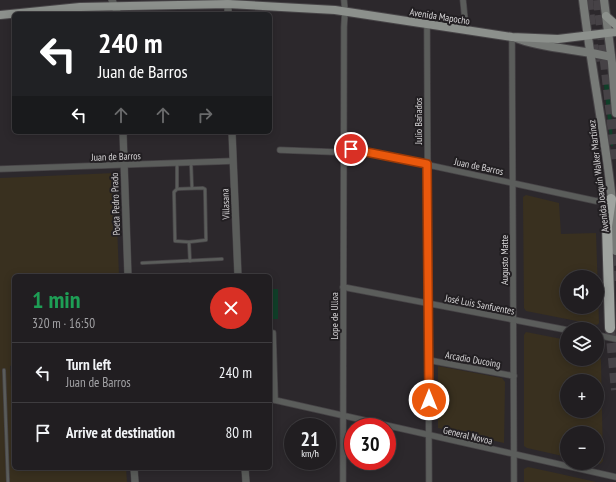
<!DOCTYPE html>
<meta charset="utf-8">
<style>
:root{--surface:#211e21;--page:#29272a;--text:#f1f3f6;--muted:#a2a2a5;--line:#3e3c3f}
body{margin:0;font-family:"PT Sans Narrow",sans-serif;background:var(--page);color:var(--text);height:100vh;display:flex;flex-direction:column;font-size:15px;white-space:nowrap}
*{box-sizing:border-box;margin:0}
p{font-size:13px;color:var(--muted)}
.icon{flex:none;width:22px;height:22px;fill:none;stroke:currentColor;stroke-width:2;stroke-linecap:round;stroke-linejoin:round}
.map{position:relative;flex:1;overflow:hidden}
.panel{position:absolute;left:12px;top:274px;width:260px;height:196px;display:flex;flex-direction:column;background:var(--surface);border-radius:6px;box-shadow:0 2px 10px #0003,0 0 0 1px var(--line)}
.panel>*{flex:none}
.hud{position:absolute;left:12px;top:12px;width:260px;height:122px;border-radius:6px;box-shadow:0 2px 10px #0003,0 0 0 1px var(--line);background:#202124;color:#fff;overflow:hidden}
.tools{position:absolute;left:560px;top:270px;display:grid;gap:8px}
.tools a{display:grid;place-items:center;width:44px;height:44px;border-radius:50%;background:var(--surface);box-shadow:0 2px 10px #0003,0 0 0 1px var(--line);font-size:20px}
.speed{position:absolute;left:284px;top:418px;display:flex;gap:8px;font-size:20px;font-weight:700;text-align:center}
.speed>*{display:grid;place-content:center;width:52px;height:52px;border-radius:50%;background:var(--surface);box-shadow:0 2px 10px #0003,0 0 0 1px var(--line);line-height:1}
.speed small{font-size:10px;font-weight:400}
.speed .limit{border:6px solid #d22;background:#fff;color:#111}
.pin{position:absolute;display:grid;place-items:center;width:34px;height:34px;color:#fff;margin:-17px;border:2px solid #fff;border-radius:50%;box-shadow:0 1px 4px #0007}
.me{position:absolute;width:44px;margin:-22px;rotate:0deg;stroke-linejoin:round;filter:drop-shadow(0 0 3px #0008)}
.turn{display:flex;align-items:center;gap:14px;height:84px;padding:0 20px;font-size:18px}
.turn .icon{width:52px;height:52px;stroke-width:2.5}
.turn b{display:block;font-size:28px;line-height:34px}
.lanes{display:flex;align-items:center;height:38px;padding:0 20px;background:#0003;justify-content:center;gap:20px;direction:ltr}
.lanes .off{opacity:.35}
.round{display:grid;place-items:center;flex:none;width:42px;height:42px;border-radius:21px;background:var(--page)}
.summary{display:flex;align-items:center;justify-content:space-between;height:68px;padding:0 20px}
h1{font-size:24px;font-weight:800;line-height:30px;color:#1e9e55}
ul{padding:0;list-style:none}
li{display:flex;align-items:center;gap:12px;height:60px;padding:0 20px;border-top:1px solid var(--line)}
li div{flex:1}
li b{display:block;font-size:15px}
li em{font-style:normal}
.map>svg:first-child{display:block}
.industrial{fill:#39301f;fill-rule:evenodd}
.green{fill:#103f29}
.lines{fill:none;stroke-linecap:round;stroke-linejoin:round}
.motorway-tunnel{stroke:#464246;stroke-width:10;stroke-dasharray:10 5;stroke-linecap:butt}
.service-casing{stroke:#474447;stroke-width:4}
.minor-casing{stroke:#474447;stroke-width:7}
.tertiary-casing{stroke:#474447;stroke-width:8}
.secondary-casing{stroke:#474447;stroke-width:10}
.primary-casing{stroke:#474447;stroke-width:10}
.motorway-casing{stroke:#474447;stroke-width:12}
.service{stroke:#5b5d5b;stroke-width:2.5}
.minor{stroke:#5b5d5b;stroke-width:5.5}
.tertiary{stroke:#5b5d5b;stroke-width:7}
.secondary{stroke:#777a77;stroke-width:8}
.primary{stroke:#8c908c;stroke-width:8}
.motorway{stroke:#9fa39f;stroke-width:10}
.route-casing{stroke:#983908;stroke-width:10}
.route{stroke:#ea580c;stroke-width:7}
.labels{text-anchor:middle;stroke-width:4;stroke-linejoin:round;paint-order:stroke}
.street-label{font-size:10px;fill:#d7d5d7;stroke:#221f22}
</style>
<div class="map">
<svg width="616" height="482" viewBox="0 0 616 482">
<rect width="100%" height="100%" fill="#2c282c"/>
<g class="industrial">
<polygon points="115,173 119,276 14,276 14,365 10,366 12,407 14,408 14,468 126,468 127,482 0,482 0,178"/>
<path d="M526,195L559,203L561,234L596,233L599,323L597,325L526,311L524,308L523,197ZM567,277H597V307H567Z"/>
<path d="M526,332L567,340V359H597V345L599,346L601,362L603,461L600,464L597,463V433H567V457L527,448L524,446V335ZM567,381H597V411H567Z"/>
<polygon points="438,366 502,378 505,382 504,443 438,428"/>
<polygon points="528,467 556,473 596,482 524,482 524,469"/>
</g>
<g class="green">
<polygon points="609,76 611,103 613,146 611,146 603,77"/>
<rect x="270" y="289" width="8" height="30"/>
</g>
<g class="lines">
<g class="motorway-tunnel">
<polyline points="588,0 595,62"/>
<polyline points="598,0 616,160"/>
<polyline points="613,241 616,281"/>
<polyline points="610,328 616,390"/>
</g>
<g class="service-casing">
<g id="service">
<polyline points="191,163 192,188"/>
<polyline points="177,164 177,189 174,192 175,241 189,242 206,240 205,189 203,188 177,189"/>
<polyline points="189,242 190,261"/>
<polyline points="142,263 222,259"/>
<polyline points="4,370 8,482"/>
</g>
</g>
<g class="minor-casing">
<g id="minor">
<polyline points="463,0 466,30"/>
<polyline points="427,24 429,482"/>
<polyline points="512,37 514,482"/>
<polyline points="280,150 334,152 347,149 354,149 596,201 611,199"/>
<polyline points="0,169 233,161"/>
<polyline points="343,287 567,330"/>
<polyline points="273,333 275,400"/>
<polyline points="597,335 616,339"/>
<polyline points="428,360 514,376"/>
<polyline points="270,399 616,477"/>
<polyline points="343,482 344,27 345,11 344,0"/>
</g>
</g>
<g class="tertiary-casing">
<g id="tertiary">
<polyline points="112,0 118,14"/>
<polyline points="228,0 228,14"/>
<polyline points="123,132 128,276"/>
<polyline points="232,132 238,276"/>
<polyline points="134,468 135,482"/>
<polyline points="245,468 246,482"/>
</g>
</g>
<g class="secondary-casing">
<g id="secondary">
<path d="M583,0C593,84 612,166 616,251"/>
<polyline points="604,0 612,63 616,113"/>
<path d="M516,38C545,49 581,49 611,57"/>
</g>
</g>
<g class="primary-casing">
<g id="primary">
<polyline points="0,15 80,7 228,4 335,10 512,37 558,39 616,32"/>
<polyline points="606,16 616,25"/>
</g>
</g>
<g class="motorway-casing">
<polyline id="motorway" points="610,328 607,226 611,199"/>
</g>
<use href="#service" class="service"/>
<use href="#minor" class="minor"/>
<use href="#tertiary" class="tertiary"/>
<use href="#secondary" class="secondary"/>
<use href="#primary" class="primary"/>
<use href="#motorway" class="motorway"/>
</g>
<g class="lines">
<g class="route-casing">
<polyline id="route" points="351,149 427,164 429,400"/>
</g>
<use href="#route" class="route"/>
</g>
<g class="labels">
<g class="street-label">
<text transform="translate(440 16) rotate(9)" y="4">Avenida Mapocho</text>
<text transform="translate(418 121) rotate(-90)" y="4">Julio Bañados</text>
<text transform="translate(116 156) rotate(-2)" y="4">Juan de Barros</text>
<text transform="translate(479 166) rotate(12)" y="4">Juan de Barros</text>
<text transform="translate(598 176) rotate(-97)" y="4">Avenida Joaquín Walker Martínez</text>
<text transform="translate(115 204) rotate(-92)" y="4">Poeta Pedro Prado</text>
<text transform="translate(225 204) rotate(-92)" y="4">Villasana</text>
<text transform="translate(504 260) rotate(-90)" y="4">Augusto Matte</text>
<text transform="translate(480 304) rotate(11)" y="4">José Luis Sanfuentes</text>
<text transform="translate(334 316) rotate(-90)" y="4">Lope de Ulloa</text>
<text transform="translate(473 359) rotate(10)" y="4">Arcadio Ducoing</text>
<text transform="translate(468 435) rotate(13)" y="4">General Novoa</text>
</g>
</g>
</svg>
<div class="tools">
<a><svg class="icon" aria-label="sound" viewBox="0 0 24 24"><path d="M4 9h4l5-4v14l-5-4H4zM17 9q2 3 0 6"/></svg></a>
<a><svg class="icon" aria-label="layers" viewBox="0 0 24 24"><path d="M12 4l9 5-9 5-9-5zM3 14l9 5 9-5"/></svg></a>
<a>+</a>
<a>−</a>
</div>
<div class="speed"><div>21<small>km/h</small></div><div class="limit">30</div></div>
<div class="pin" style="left:351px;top:149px;background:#d93025"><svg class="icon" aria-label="arrive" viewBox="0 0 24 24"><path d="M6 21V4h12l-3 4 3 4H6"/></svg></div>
<svg class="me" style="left:429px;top:400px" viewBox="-20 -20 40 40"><circle r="17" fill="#ea580c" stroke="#fff" stroke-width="3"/><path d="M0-11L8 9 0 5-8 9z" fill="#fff"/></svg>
<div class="hud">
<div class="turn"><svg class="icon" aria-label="left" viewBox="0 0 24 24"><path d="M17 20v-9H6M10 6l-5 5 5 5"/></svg><div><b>240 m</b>Juan de Barros</div></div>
<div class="lanes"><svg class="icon" aria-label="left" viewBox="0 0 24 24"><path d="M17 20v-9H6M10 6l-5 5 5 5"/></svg><svg class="icon off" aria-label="ahead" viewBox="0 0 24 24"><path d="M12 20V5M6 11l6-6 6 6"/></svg><svg class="icon off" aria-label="ahead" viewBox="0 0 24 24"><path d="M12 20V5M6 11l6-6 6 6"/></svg><svg class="icon off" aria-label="right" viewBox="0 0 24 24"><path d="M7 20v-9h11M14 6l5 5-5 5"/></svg></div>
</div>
<section class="panel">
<div class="summary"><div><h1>1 min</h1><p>320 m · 16:50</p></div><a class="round" style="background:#d93025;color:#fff"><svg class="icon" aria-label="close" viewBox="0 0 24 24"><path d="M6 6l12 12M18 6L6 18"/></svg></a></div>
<ul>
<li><svg class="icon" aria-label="left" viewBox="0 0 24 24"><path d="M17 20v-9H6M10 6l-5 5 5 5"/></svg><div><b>Turn left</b><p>Juan de Barros</p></div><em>240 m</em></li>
<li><svg class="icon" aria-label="arrive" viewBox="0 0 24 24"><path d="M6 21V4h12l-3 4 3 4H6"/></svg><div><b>Arrive at destination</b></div><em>80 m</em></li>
</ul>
</section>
</div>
